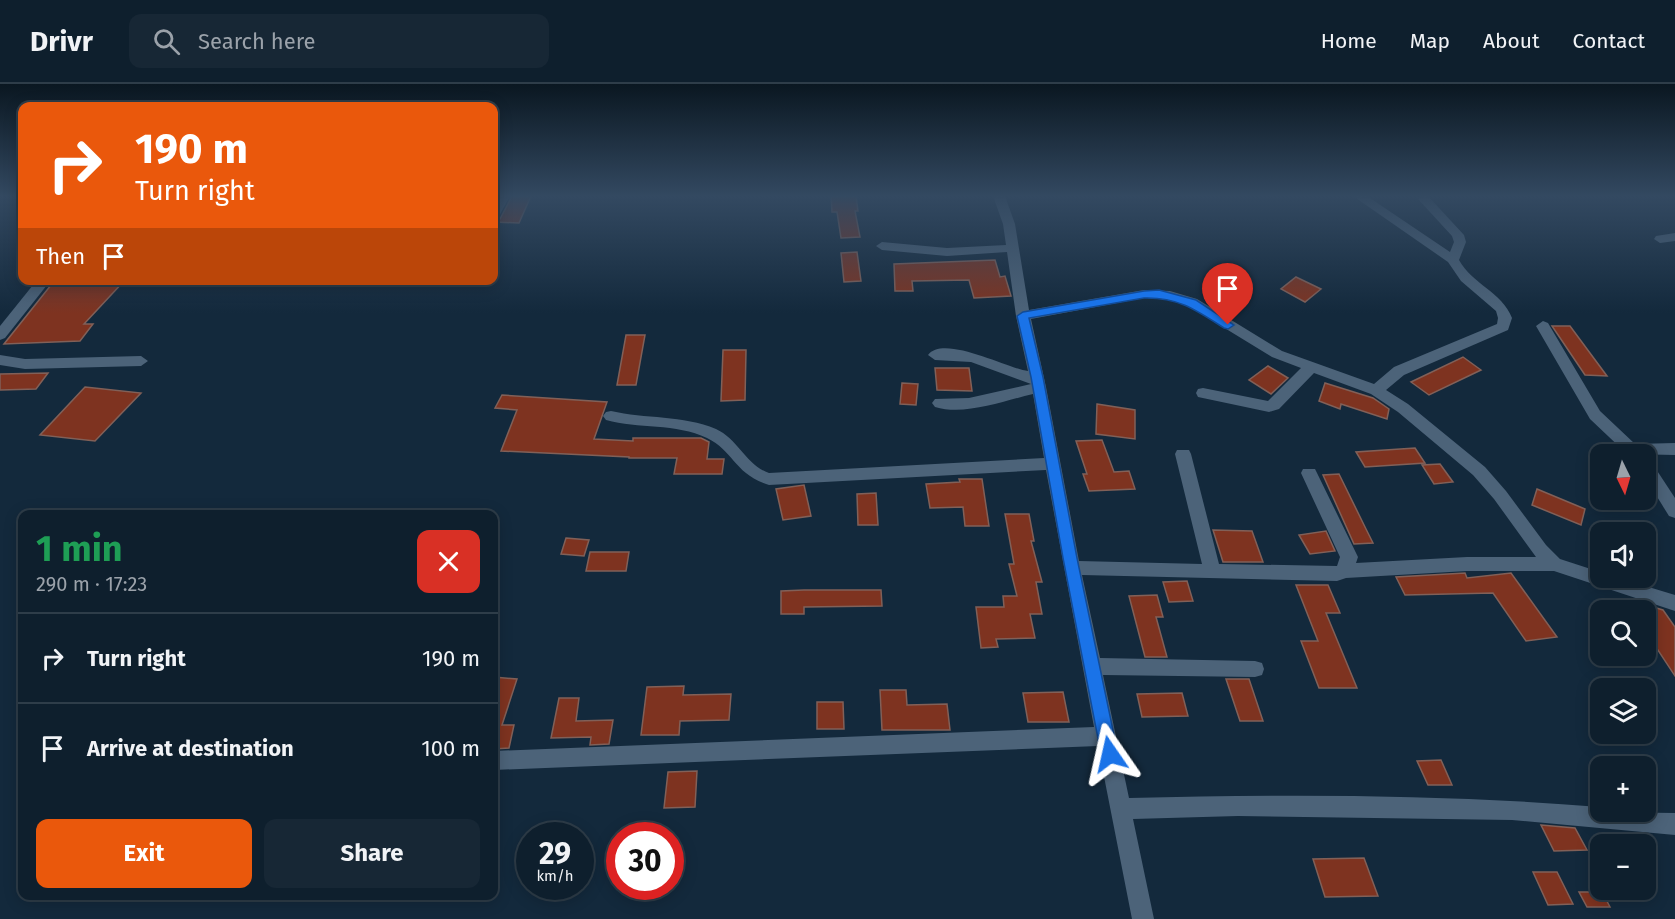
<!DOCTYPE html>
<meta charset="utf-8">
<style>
:root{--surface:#0e1f2d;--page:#172735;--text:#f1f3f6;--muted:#9ba2aa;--line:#2e3d49;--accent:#ea580c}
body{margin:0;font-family:"Fira Sans",sans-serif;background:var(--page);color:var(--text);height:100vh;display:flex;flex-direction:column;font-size:22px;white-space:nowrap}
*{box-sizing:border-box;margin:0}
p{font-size:20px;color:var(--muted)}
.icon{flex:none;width:33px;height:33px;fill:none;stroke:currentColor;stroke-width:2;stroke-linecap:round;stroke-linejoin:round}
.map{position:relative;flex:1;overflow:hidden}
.side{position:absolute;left:18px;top:426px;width:480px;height:390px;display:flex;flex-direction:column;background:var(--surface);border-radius:12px;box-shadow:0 3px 15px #0003,0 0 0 2px var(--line)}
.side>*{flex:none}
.guide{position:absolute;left:18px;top:18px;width:480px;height:183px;border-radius:12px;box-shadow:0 3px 15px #0003,0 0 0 2px var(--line);background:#ea580c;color:#fff;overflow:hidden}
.needle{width:39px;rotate:175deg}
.controls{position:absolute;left:1590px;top:360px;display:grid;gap:12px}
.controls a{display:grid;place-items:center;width:66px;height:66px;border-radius:12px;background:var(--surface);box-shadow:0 3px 15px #0003,0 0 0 2px var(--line);font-size:30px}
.speed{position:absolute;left:516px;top:738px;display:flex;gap:12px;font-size:30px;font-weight:700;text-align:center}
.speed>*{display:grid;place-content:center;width:78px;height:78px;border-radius:50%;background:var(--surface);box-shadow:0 3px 15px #0003,0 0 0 2px var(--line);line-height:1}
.speed small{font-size:15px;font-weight:400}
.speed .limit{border:9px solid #d22;background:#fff;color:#111}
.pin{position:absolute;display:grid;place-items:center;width:51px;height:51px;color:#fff;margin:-62px -26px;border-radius:50% 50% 50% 0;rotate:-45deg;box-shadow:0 0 6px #0007}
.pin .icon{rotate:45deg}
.me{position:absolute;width:66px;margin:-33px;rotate:349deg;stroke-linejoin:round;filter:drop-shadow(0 0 4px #0008)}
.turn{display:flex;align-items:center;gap:21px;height:126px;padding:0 18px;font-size:27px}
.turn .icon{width:78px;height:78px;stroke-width:2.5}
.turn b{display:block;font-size:42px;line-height:51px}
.then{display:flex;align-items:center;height:57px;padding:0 18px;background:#0003;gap:12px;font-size:22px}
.round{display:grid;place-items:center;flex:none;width:63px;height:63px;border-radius:12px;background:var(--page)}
.headline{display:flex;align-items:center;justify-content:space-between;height:102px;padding:0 18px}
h1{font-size:36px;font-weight:700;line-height:45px;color:#1e9e55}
.action{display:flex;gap:12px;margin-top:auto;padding:12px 18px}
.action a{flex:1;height:69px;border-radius:12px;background:var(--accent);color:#fff;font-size:24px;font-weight:700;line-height:69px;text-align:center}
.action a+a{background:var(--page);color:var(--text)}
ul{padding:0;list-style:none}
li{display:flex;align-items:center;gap:18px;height:90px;padding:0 18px;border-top:2px solid var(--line)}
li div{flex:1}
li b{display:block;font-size:22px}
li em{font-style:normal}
header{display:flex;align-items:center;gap:36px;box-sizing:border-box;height:84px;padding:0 30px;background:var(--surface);border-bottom:2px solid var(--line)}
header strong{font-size:28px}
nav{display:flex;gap:33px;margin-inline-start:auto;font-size:21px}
.search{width:420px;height:54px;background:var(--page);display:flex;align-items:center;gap:15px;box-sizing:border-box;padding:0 21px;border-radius:12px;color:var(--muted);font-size:22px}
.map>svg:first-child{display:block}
.building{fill:#7e3320;stroke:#816058;stroke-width:1.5}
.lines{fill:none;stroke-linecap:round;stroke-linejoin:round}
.minor{fill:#4c6379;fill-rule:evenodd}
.route{fill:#1a73e8;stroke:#114b97;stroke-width:1.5}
</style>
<header>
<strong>Drivr</strong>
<div class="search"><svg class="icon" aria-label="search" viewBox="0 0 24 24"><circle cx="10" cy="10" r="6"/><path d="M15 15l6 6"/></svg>Search here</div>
<nav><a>Home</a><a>Map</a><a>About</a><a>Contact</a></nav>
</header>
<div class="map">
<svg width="1675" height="835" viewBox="0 0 1675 835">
<rect width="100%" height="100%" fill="#13293c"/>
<g class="building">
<polygon points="512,112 531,112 519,139 494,138 500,135"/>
<polygon points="831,112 856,112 858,127 855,127 860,153 841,154 837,128 832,128"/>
<polygon points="857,168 861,197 844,198 841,169"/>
<polygon points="995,176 1000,193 1005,192 1011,212 974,214 969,196 912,197 913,207 895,207 894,180"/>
<polygon points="1296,193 1321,205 1305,218 1281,205"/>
<polygon points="55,196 125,196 84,240 93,240 80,257 4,260"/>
<polygon points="1552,242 1570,242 1607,292 1585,291"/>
<polygon points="626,251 645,251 636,301 617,301"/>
<polygon points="723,266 746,266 745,316 721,317"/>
<polygon points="1463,273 1481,286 1429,311 1411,298"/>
<polygon points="1268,282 1288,294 1271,310 1249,296"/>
<polygon points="935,284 969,284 972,307 937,306"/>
<polygon points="48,289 36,305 0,306 0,290"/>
<polygon points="902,299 918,300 916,321 900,320"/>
<polygon points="1325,299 1373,314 1389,325 1387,335 1341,320 1340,325 1319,317"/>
<polygon points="85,303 141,309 95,357 40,351"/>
<polygon points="502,311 607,318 594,355 633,357 633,354 701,354 709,358 707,375 724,375 722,390 674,390 677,374 629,374 629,373 501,367 517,326 495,324"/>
<polygon points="1097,320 1135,326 1135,355 1096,350"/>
<polygon points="1102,356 1114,388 1129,387 1135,405 1089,407 1083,390 1087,390 1076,357"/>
<polygon points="1415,364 1425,379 1365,383 1356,368"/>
<polygon points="1440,380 1453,398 1434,400 1422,381"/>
<polygon points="1339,390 1366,445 1373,459 1354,460 1323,391"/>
<polygon points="959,395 982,395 989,442 965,442 963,423 930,424 926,400 960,398"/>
<polygon points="804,401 811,432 783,436 776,405"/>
<polygon points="1537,405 1585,425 1581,441 1532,421"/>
<polygon points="876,409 878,441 858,441 857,410"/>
<polygon points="1005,430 1029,430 1034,457 1031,457 1042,498 1036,498 1042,530 1030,530 1035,554 996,555 998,563 981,564 976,523 1004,523 1003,512 1017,512 1009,480 1014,480"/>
<polygon points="1213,446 1252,447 1263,478 1223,478"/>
<polygon points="1326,447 1335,467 1310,470 1299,451"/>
<polygon points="566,454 589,456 584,472 561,470"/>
<polygon points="590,468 629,468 626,487 586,487"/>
<polygon points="1465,489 1467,494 1511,489 1557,553 1526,557 1493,509 1405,511 1396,493"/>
<polygon points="1187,497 1193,517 1169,518 1163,498"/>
<polygon points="1296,501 1328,501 1340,529 1326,529 1357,604 1319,604 1301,557 1318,557"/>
<polygon points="804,506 881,506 882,522 804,523 804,530 781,530 781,507"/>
<polygon points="1157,511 1163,533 1156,533 1167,573 1145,573 1129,512"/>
<polygon points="1646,521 1663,526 1675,543 1675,592 1646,548"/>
<polygon points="494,593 517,595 502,641 514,641 509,664 494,665"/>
<polygon points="1226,595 1249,595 1263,637 1240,637"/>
<polygon points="684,602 683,611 731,610 729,636 680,637 679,651 641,651 647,603"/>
<polygon points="880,606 906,606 907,621 947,620 950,646 882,646"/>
<polygon points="1063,608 1069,638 1028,638 1023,609"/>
<polygon points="1182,609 1188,632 1142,633 1137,610"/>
<polygon points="559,614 579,614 576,637 613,636 609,660 590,661 591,653 551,654"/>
<polygon points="817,618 843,618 844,645 817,645"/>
<polygon points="1441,676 1452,701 1428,701 1417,677"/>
<polygon points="697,687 695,723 664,724 668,688"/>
<polygon points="1541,741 1575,744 1587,766 1554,767"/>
<polygon points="1364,774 1378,812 1325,813 1313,775"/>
<polygon points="1533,788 1557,788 1573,820 1548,821"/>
<polygon points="1579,808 1602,808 1610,823 1587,823"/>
</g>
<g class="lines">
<g class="minor">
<polygon points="498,112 510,112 498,134 494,135 494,120"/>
<path d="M993,112H1005L1015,140L1029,226L1144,206L1170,207L1197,215L1282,267L1374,300L1394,283L1497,240L1498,234L1496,227L1461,197L1448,178L1353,112H1367L1450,168L1454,158L1452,152L1418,115L1422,112H1428L1464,151L1466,158L1459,176C1472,200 1502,208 1512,234L1508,246L1404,291L1386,306L1408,320L1485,383L1506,407L1546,461L1560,475L1600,488V494H1619L1675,511V527L1554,487H1467L1346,494L1337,497L1082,491L1100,574L1255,577L1262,579L1264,585L1262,591L1255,593L1103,591L1129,714C1286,710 1444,710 1600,723V728L1675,729V751L1512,736L1238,732L1133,735L1154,835H1132L1098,662L494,686V667L1094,643L1046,386L769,401C734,390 734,367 707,354C676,339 638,345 606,336L603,332L606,328L611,327C645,335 683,331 716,345C738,355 746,381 769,389L1044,374L1033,310C1003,317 965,332 935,323L932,319L935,315L969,314L1031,300L971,278L935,276L928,271C944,250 1008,285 1028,287L1016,232L1007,168L947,172L882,166L876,162L882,158L947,164L1006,161L1003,140ZM1144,214L1169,215L1187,221L1272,273L1301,284L1268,317L1203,304L1198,305L1196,309L1198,313L1269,328L1279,325L1314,289L1371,310L1398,328L1473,391L1494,415L1536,473H1467L1356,479L1358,473L1317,389L1315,385H1303L1301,389L1340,473L1337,482L1219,480L1191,370L1189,366H1177L1175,370L1202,480L1079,477L1046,303L1031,235Z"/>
<polygon points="1675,149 1675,157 1660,159 1654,155 1656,152"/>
<polygon points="37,196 51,196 5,254 0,256 0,242"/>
<polygon points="453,196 466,196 464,201 454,201"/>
<polygon points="1543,237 1548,239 1600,327 1635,360 1675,359 1675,371 1627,370 1590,335 1536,242"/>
<polygon points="0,271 25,275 141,272 148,277 141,282 25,285 0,281"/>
<polygon points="1646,377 1652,379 1675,414 1675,434 1669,432 1646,395"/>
</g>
</g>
<linearGradient id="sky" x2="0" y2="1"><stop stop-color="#0a1721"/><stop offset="0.49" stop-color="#334961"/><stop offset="1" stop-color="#334961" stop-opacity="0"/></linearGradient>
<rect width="1675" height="229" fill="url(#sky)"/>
<path class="route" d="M1159,206L1196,216L1234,241L1228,245L1224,244C1196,226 1178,213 1144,214L1029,234L1043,293L1077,474L1118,670L1116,676L1110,678L1104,676L1101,670L1063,474L1031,293L1017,232L1023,228L1144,207Z"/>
</svg>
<div class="controls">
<a><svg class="needle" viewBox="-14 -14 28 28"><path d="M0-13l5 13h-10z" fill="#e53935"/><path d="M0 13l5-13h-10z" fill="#9ba2aa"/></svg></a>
<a><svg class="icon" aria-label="sound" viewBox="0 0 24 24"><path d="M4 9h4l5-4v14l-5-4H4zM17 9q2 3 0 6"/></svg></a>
<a><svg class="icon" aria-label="search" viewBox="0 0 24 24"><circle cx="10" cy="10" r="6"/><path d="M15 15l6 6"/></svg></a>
<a><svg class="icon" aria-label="layers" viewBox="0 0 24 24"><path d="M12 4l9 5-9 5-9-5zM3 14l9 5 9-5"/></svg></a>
<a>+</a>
<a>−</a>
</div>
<div class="speed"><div>29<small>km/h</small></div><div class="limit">30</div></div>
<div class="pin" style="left:1228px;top:241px;background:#d93025"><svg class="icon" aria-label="arrive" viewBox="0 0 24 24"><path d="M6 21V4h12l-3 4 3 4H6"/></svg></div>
<svg class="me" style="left:1110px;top:670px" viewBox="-20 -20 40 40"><path d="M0-17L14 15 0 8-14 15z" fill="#1a73e8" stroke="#fff" stroke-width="4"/></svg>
<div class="guide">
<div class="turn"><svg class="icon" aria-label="right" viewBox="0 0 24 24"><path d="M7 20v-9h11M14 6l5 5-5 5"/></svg><div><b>190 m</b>Turn right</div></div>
<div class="then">Then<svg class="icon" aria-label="arrive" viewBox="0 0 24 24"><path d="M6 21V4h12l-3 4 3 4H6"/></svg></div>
</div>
<section class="side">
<div class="headline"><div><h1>1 min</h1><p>290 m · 17:23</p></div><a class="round" style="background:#d93025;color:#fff"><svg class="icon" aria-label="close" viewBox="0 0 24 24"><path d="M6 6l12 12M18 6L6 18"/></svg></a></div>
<ul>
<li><svg class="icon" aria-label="right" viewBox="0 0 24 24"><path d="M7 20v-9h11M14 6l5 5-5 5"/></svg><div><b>Turn right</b></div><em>190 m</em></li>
<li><svg class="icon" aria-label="arrive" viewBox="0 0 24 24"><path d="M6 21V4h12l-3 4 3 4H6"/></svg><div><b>Arrive at destination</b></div><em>100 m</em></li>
</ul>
<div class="action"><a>Exit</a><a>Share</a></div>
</section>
</div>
